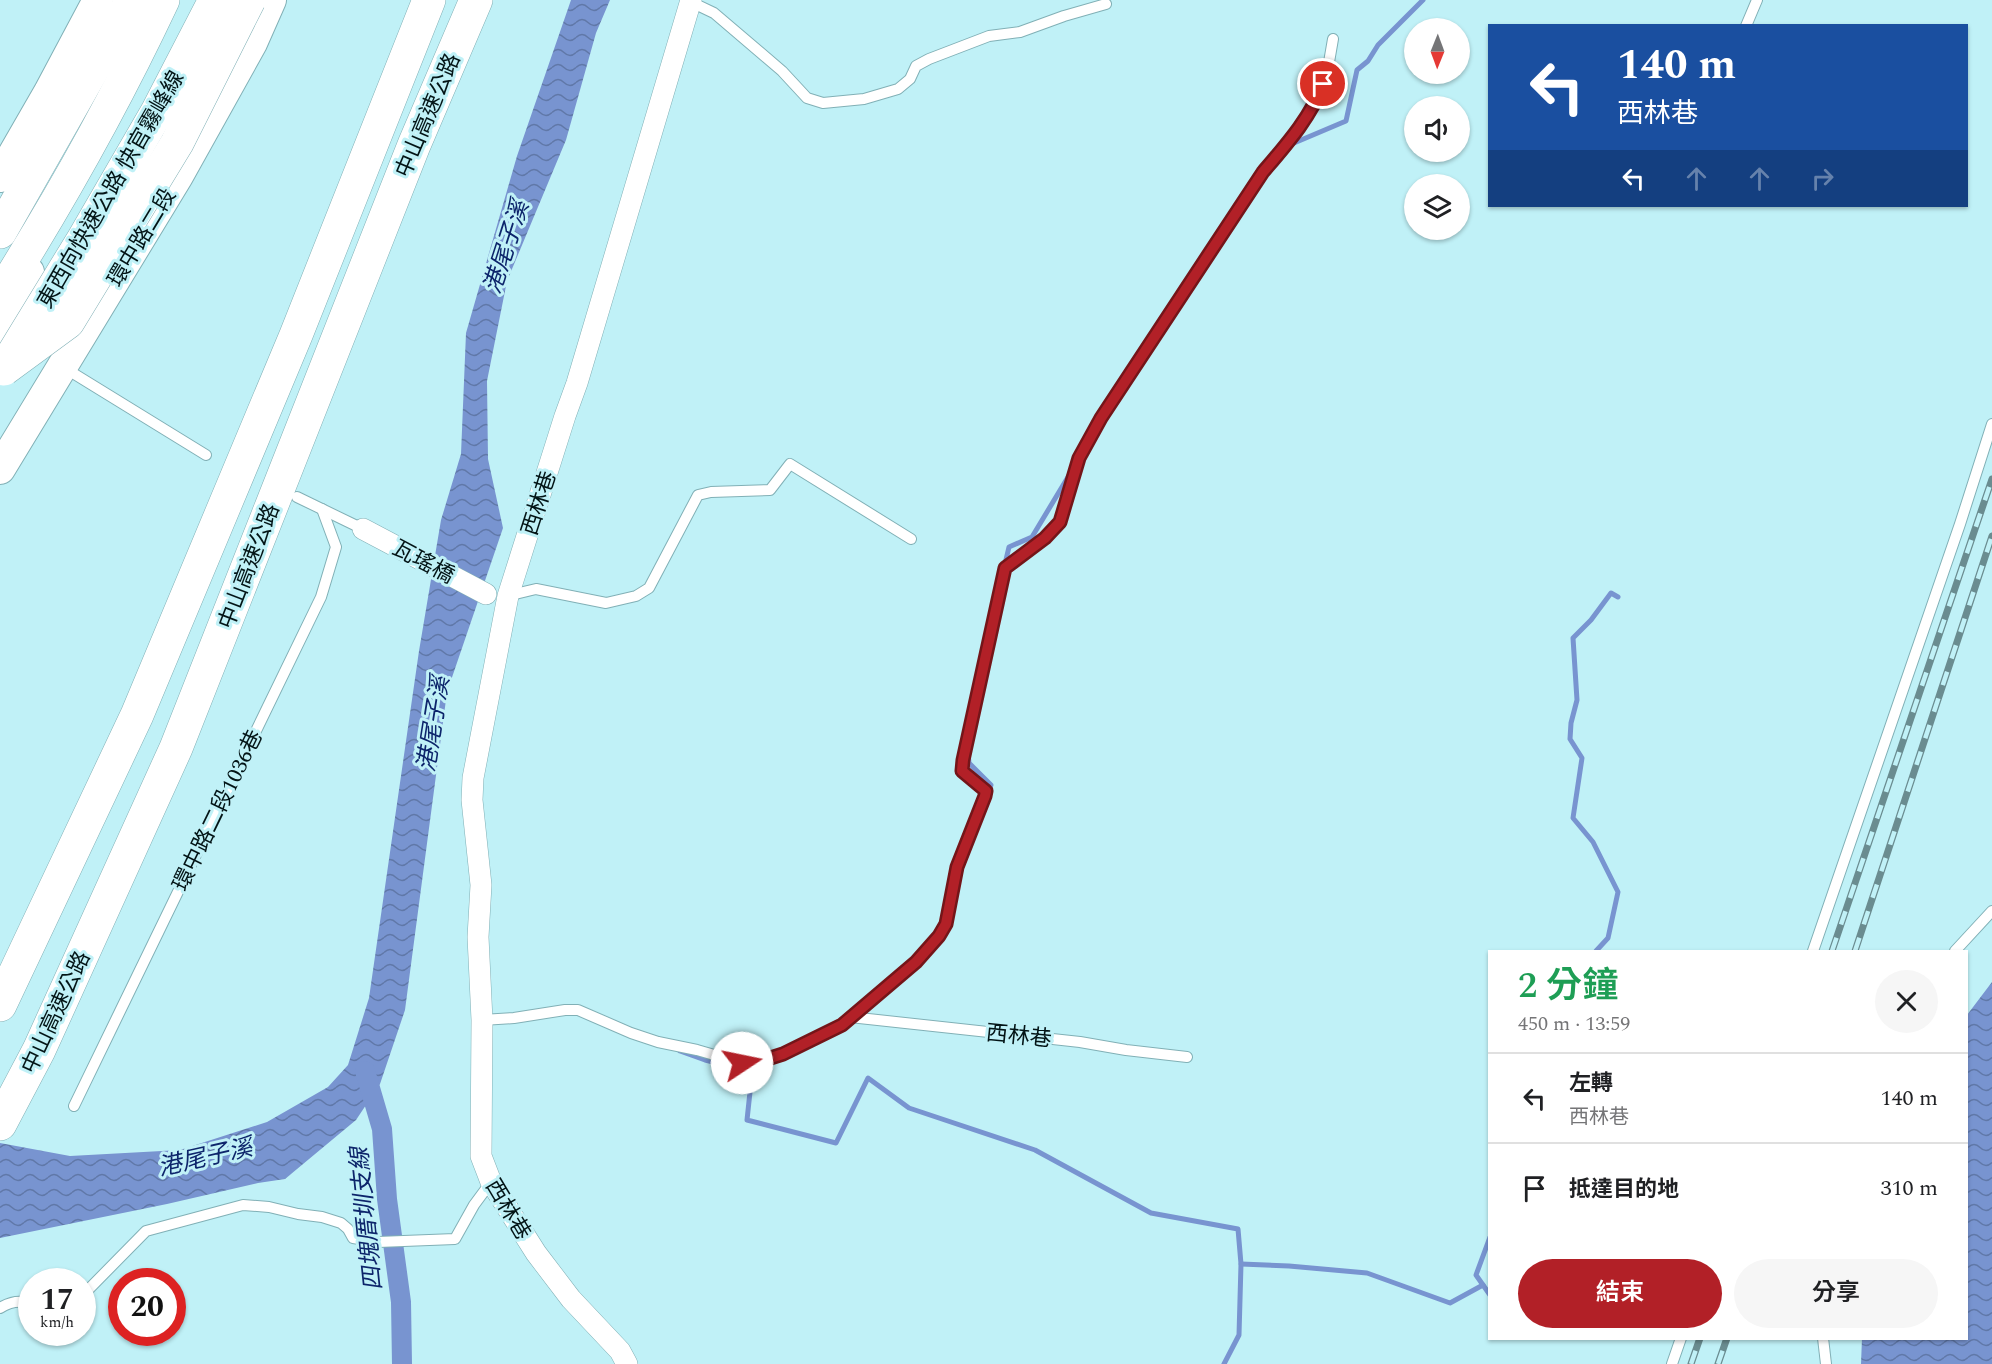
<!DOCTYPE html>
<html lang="zh-TW">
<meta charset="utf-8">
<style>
:root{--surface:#fff;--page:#f6f6f6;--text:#202124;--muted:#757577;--line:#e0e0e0;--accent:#b22027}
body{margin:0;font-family:Spectral,"Noto Sans TC",serif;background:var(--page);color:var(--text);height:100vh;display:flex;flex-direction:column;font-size:22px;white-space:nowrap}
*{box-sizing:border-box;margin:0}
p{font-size:20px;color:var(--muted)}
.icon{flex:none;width:33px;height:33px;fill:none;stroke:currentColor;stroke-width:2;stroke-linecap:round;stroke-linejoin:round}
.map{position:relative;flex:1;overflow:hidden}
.panel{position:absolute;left:1488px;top:950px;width:480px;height:390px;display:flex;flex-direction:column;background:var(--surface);border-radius:0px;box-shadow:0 2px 4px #0004}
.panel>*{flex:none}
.hud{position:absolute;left:1488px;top:24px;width:480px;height:183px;border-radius:0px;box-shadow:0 2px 4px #0004;background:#1a4fa0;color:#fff;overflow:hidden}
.needle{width:39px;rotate:181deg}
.buttons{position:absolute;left:1404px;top:18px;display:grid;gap:12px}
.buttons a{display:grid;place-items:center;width:66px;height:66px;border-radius:50%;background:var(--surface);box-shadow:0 2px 4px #0004;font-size:30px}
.speed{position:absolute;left:18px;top:1268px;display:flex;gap:12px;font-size:30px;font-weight:700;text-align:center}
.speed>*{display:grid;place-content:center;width:78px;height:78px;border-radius:50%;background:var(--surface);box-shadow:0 2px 4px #0004;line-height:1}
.speed small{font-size:15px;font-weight:400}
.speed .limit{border:9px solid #d22;background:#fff;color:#111}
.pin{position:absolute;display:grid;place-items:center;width:51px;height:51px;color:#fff;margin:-26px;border:3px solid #fff;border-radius:50%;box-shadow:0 2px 6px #0007}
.me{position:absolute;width:66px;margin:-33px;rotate:79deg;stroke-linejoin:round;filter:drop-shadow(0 0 4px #0008)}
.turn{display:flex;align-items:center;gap:21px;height:126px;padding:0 30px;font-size:27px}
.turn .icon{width:78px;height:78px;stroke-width:2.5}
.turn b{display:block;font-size:42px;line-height:51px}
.lanes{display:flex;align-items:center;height:57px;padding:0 30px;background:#0003;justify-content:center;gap:30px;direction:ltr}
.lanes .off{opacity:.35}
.round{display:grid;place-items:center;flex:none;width:63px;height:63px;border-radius:32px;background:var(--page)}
.head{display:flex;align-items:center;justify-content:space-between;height:102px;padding:0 30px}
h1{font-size:36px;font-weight:600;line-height:45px;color:#1e9e55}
.primary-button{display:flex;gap:12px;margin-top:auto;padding:12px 30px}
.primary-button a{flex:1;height:69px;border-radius:36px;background:var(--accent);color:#fff;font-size:24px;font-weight:600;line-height:69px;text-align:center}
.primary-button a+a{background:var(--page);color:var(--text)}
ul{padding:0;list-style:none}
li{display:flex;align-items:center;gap:18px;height:90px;padding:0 30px;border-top:2px solid var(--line)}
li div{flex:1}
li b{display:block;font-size:22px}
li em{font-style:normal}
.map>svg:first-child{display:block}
.water{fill:url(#water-waves)}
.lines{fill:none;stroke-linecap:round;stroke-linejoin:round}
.stream{stroke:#7894d0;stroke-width:5}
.canal{stroke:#7894d0;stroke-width:20}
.lane-casing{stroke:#81b0b6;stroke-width:12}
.street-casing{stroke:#81b0b6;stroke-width:22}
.secondary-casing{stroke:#81b0b6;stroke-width:32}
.highway-casing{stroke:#81b0b6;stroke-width:34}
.lane{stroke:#fff;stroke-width:10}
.street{stroke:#fff;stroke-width:21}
.secondary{stroke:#fff;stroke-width:30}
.highway{stroke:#fff;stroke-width:33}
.rail-casing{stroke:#6a8c90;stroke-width:7}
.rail{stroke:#c0f1f7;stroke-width:4.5;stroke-dasharray:14;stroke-linecap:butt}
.highway-bridge-casing{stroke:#81b0b6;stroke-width:34;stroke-linecap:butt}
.highway-bridge{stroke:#fff;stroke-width:33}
.route-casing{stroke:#741519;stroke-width:15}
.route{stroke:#b22027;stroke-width:10}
.labels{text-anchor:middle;stroke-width:6;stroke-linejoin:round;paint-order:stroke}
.street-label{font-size:22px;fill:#031416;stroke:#c0f1f7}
.water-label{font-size:24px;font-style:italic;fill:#0d256b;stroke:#c0f1f7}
</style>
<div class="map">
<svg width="1992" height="1364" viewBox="0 0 1992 1364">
<defs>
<pattern id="water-waves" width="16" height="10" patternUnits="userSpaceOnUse" patternTransform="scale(1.5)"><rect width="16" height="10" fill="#7894d0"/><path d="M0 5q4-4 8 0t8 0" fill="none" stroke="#6078a8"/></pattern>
</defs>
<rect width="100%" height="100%" fill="#c0f1f7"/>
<g class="water">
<polygon points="571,0 610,0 596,33 566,140 507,281 487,381 488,459 503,528 447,692 405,1010 380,1084 356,1120 285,1179 258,1183 167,1204 0,1238 0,1143 70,1156 180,1150 267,1122 328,1087 348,1065 369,998 419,651 441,520 461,454 466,333 517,156"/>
<polygon points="1992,982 1992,1364 1861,1364 1862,1338 1966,1338 1967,1015"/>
</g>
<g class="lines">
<g class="stream">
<polyline points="1290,146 1294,143 1346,121 1357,70 1368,61 1378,45 1423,0"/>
<polyline points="1004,568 1009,547 1032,537 1071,472"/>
<polyline points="968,753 969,763 991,785 988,794"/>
<polyline points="1596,951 1608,938 1618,892 1593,842 1573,818 1582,758 1570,739 1571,723 1577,700 1573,638 1591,620 1611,593 1618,597"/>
<polyline points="680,1051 705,1060 742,1069 751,1065"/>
<polyline points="753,1064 747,1120 836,1143 868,1078 909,1108 1035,1150 1151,1213 1238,1229 1241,1264 1239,1335 1224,1364"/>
<polyline points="1490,1237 1476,1275 1490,1295"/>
<polyline points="1241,1264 1289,1266 1367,1273 1450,1303 1483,1285"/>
</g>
<polyline class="canal" points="365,1071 382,1129 387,1199 401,1302 402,1364"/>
<g class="lane-casing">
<g id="lane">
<polyline points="691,2 714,13 782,71 807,98 823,103 864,99 898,89 910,79 916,66 929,59 989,36 1020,32 1064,16 1106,4"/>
<polyline points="1746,26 1757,0"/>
<polyline points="63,367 206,455"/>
<polyline points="297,497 363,529"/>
<polyline points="507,596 536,589 606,603 636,596 649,588 698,495 711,492 770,490 790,464 911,539"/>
<polyline points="1813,951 1960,524 1992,424"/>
<polyline points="1955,951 1992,911"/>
<polyline points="850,1017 1080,1042 1126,1050 1187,1057"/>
<polyline points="482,1020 514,1018 565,1010 578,1010 631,1033 658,1042 697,1050 742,1063 764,1060 783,1054 842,1025 916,962 939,936 946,924 958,867 985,796 985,791 962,771 963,760 1005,568 1045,538 1060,522 1079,458 1101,418 1263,172 1287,145 1317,99 1328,68 1333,39"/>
<polyline points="74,1106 321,597 336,547 322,509"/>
<polyline points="82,1296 146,1231 243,1205 269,1207 298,1214 322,1217 341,1223 348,1229 353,1238 378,1242 455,1239 474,1205 491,1182"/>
<path d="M0,1308C10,1302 21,1299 32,1305"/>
<polyline points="1823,1338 1826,1364"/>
<polyline points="1672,1364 1681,1338"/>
</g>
</g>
<g class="street-casing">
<g id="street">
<polyline points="363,529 486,594"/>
<polyline points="627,1364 620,1351 571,1299 536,1253 491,1182 481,1156 482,1020 478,937 481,885 472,800 473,778 508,596 565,416 577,383 691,0"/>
</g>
</g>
<g class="secondary-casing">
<g id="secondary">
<polyline points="0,177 49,92 98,0"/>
<polyline points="0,328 29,272"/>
<polyline points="0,469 178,176 252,43 271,0"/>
</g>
</g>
<g class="highway-casing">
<g id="highway">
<polyline points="0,232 132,0"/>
<path d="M0,295C60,200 115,102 163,0"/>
<polyline points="0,1005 137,715 296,335 429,0"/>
<polyline points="0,1124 39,1050 176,748 414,145 476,0"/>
</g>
</g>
<use href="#lane" class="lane"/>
<use href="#street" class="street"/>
<use href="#secondary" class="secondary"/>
<use href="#highway" class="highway"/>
<g class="rail-casing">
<g id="rail">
<polyline points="1832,951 1992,479"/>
<polyline points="1855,951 1992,536"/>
<polyline points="1691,1364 1700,1338"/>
<polyline points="1718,1364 1727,1338"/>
</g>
</g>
<use href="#rail" class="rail"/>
<g class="highway-bridge-casing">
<g id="highway-bridge">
<polyline points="13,354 84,238 157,112 215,0"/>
<polyline points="4,369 68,322 177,143 249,0"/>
</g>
</g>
<use href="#highway-bridge" class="highway-bridge"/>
</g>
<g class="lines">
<g class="route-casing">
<path id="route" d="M742,1063L764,1060L783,1054L842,1025L916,962L939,936L946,924L957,867L985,796L986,791L962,771L963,760L1005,568L1045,538L1060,522L1079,458L1101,418L1263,172C1286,145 1311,117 1323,84"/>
</g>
<use href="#route" class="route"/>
</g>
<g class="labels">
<g class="street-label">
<text transform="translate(427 115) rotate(-67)" y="8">中山高速公路</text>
<text transform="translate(110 189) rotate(-60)" y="8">東西向快速公路 快官霧峰線</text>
<text transform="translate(141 237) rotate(-59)" y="8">環中路二段</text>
<text transform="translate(538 503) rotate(-72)" y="8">西林巷</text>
<text transform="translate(424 561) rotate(28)" y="8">瓦瑤橋</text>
<text transform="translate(248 566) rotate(-69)" y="8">中山高速公路</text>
<text transform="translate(217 810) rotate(-64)" y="8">環中路二段1036巷</text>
<text transform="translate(55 1012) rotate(-65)" y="8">中山高速公路</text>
<text transform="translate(1019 1035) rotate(6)" y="8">西林巷</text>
<text transform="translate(509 1209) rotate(59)" y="8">西林巷</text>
</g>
<g class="water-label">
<text transform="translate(506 247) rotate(-72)" y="8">港尾子溪</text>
<text transform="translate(433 724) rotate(-81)" y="8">港尾子溪</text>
<text transform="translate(205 1157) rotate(-13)" y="8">港尾子溪</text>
<text transform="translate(366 1219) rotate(-96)" y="8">四塊厝圳支線</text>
</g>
</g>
</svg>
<div class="buttons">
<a><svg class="needle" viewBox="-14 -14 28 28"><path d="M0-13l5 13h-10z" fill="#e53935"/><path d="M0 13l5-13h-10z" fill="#757577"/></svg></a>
<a><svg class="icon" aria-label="sound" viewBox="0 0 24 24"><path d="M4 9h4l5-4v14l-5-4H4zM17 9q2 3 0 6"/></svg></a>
<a><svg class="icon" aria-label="layers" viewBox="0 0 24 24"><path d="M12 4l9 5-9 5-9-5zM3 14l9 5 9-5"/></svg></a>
</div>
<div class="speed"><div>17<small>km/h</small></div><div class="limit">20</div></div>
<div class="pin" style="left:1323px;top:84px;background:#d93025"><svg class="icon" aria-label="arrive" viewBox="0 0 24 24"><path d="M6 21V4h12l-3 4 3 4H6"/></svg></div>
<svg class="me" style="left:742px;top:1063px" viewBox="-20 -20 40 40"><circle r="19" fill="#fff"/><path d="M0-13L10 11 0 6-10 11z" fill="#b22027"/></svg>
<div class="hud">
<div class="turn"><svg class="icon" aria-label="left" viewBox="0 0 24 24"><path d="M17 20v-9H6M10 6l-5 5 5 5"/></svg><div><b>140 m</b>西林巷</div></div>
<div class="lanes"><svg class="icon" aria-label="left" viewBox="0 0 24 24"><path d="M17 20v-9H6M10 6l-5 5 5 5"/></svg><svg class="icon off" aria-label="ahead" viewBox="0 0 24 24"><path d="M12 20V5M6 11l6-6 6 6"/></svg><svg class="icon off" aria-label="ahead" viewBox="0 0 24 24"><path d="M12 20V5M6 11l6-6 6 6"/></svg><svg class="icon off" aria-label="right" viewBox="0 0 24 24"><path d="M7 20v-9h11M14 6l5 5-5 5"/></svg></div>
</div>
<section class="panel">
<div class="head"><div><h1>2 分鐘</h1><p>450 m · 13:59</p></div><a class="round"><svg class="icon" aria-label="close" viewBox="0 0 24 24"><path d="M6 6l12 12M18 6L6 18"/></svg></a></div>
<ul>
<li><svg class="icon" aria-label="left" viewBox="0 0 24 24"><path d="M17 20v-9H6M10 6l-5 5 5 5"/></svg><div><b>左轉</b><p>西林巷</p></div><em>140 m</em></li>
<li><svg class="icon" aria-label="arrive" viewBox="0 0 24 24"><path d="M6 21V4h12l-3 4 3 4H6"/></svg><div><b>抵達目的地</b></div><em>310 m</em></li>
</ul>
<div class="primary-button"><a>結束</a><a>分享</a></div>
</section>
</div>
